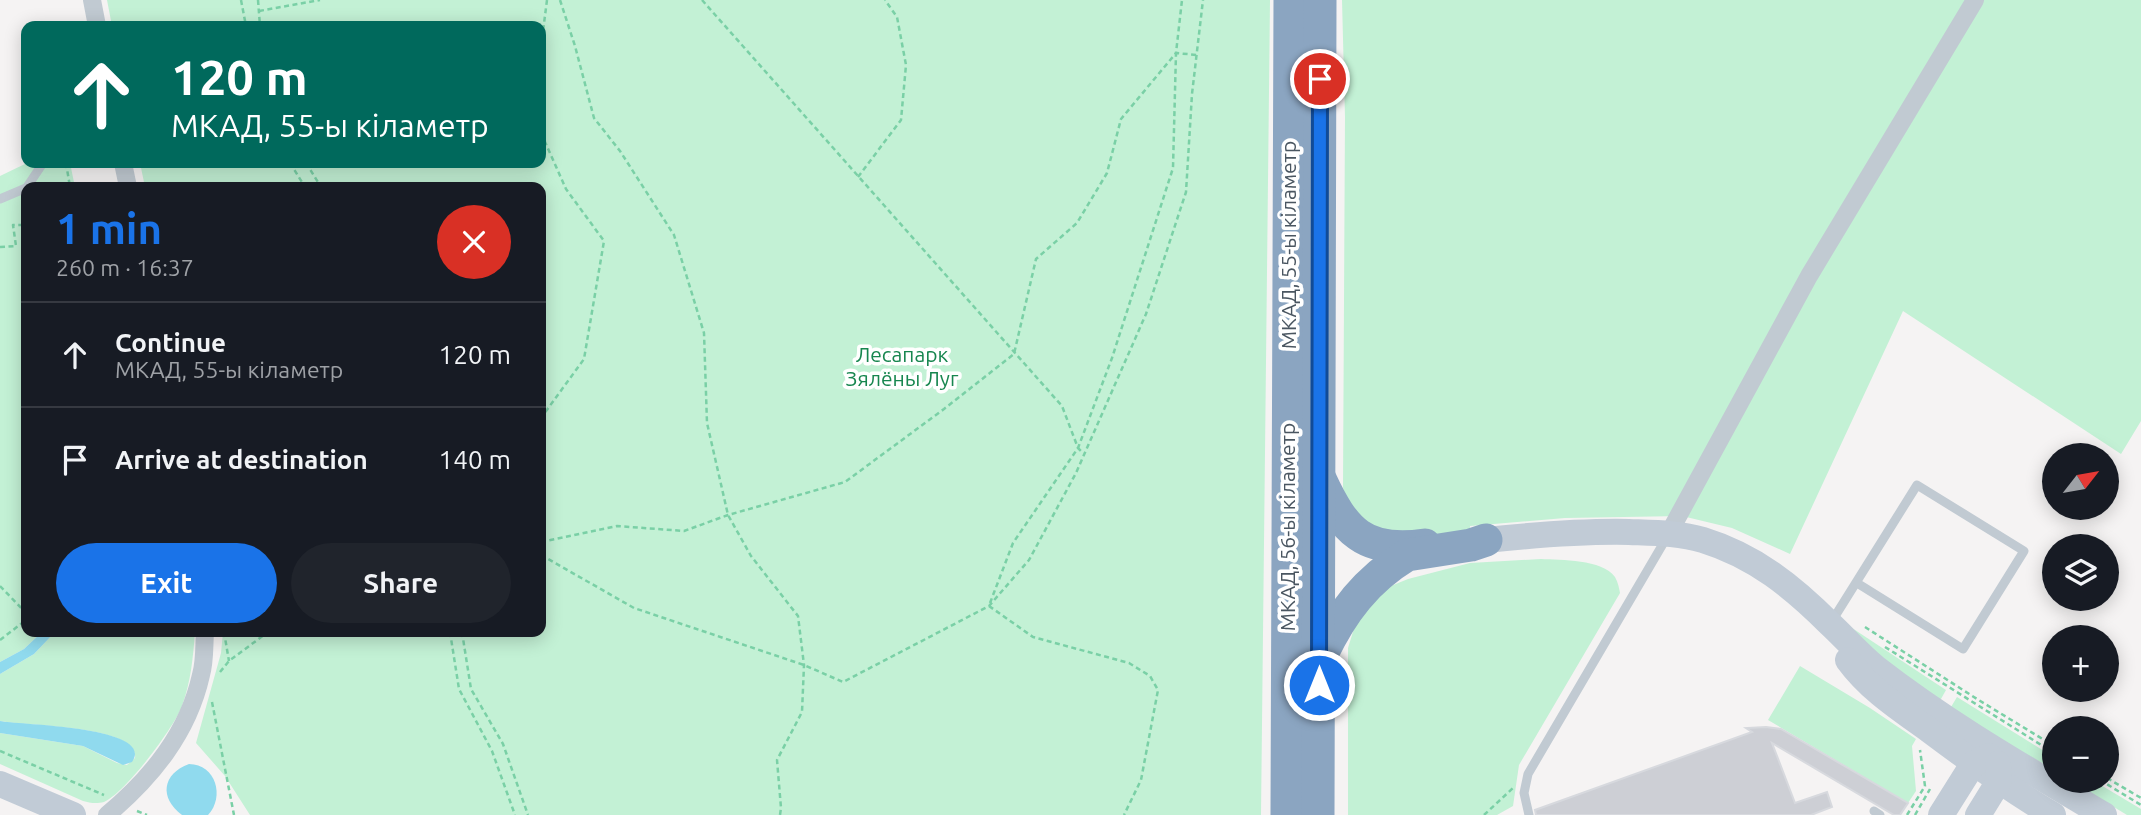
<!DOCTYPE html>
<meta charset="utf-8">
<style>
:root{--surface:#171b24;--page:#20242c;--text:#f1f3f6;--muted:#9ea1a6;--line:#363941;--accent:#1a73e8}
body{margin:0;font-family:Ubuntu,sans-serif;background:var(--page);color:var(--text);height:100vh;display:flex;flex-direction:column;font-size:26px;white-space:nowrap}
*{box-sizing:border-box;margin:0}
p{font-size:23px;color:var(--muted)}
.icon{flex:none;width:38px;height:38px;fill:none;stroke:currentColor;stroke-width:2;stroke-linecap:round;stroke-linejoin:round}
.map{position:relative;flex:1;overflow:hidden}
.side{position:absolute;left:21px;top:182px;width:525px;height:455px;display:flex;flex-direction:column;background:var(--surface);border-radius:14px;box-shadow:0 4px 18px #0003}
.side>*{flex:none}
.banner{position:absolute;left:21px;top:21px;width:525px;height:147px;border-radius:14px;box-shadow:0 4px 18px #0003;background:#00695c;color:#fff;overflow:hidden}
.needle{width:46px;rotate:59deg}
.fabs{position:absolute;left:2042px;top:443px;display:grid;gap:14px}
.fabs a{display:grid;place-items:center;width:77px;height:77px;border-radius:50%;background:var(--surface);box-shadow:0 4px 18px #0003;font-size:35px}
.pin{position:absolute;display:grid;place-items:center;width:60px;height:60px;color:#fff;margin:-30px;border:4px solid #fff;border-radius:50%;box-shadow:0 2px 7px #0007}
.me{position:absolute;width:77px;margin:-38px;rotate:0deg;stroke-linejoin:round;filter:drop-shadow(0 0 5px #0008)}
.turn{display:flex;align-items:center;gap:24px;height:147px;padding:0 35px;font-size:32px}
.turn .icon{width:91px;height:91px;stroke-width:2.5}
.turn b{display:block;font-size:49px;line-height:60px}
.round{display:grid;place-items:center;flex:none;width:74px;height:74px;border-radius:37px;background:var(--page)}
.overview{display:flex;align-items:center;justify-content:space-between;height:119px;padding:0 35px}
h1{font-size:42px;font-weight:700;line-height:52px;color:var(--accent)}
.action{display:flex;gap:14px;margin-top:auto;padding:14px 35px}
.action a{flex:1;height:80px;border-radius:42px;background:var(--accent);color:#fff;font-size:28px;font-weight:700;line-height:80px;text-align:center}
.action a+a{background:var(--page);color:var(--text)}
ul{padding:0;list-style:none}
li{display:flex;align-items:center;gap:21px;height:105px;padding:0 35px;border-top:2px solid var(--line)}
li div{flex:1}
li b{display:block;font-size:26px}
li em{font-style:normal}
.map>svg:first-child{display:block}
.green{fill:#c3f1d5}
.water{fill:#90daee}
.building{fill:#cdcfd5;stroke:#d7d9de;stroke-width:2}
.lines{fill:none;stroke-linecap:round;stroke-linejoin:round}
.path{stroke:#7ad0a6;stroke-width:2.5;stroke-dasharray:5 3.5;stroke-linecap:butt}
.lane{stroke:#c1cad2;stroke-width:9}
.street{stroke:#c1cad2;stroke-width:18}
.secondary{stroke:#c1cbd6;stroke-width:26}
.highway{stroke:#8ba5c1;stroke-width:33}
.route-casing{stroke:#114b97;stroke-width:18}
.route{stroke:#1a73e8;stroke-width:12}
.labels{text-anchor:middle;stroke-width:7;stroke-linejoin:round;paint-order:stroke}
.street-label{font-size:21px;fill:#4a5661;stroke:#fff}
.park-label{font-size:21px;fill:#17864f;stroke:#fff}
</style>
<div class="map">
<svg width="2141" height="815" viewBox="0 0 2141 815">
<rect width="100%" height="100%" fill="#f5f3f3"/>
<g class="green">
<polygon points="107,0 1270,0 1261,815 250,815 225,776 196,743 221,653 223,632 541,632 541,187 145,187 140,163 541,163 541,26 112,26"/>
<polygon points="1342,0 2141,0 2141,421 2121,454 1903,311 1790,554 1732,528 1682,516 1565,518 1470,526 1470,531 1389,544 1346,511 1343,487 1345,117"/>
<polygon points="27,163 70,163 75,187 26,187 26,632 42,632 24,649 0,662 0,176"/>
<path d="M1541,559C1561,560 1602,559 1615,577C1618,582 1619,588 1620,593L1519,765L1513,806L1497,815H1348V648L1356,622L1386,588L1408,579L1470,563Z"/>
<polygon points="1852,628 1946,690 1937,706 1871,653"/>
<path d="M55,632H195C193,658 191,681 182,706C174,728 125,793 104,802C96,804 90,803 83,801L0,764V733L83,746L117,763L127,765L135,758C140,725 23,726 0,721V674L34,654Z"/>
<polygon points="1800,666 1870,708 1916,739 1912,746 1916,791 1908,803 1768,720"/>
<polygon points="1957,697 2054,757 2053,769 1948,712"/>
<polygon points="2071,781 2094,781 2141,809 2141,815 2127,815"/>
</g>
<g class="water">
<polygon points="42,632 55,632 34,654 0,674 0,662 24,649"/>
<path d="M0,721C18,725 157,726 132,762L123,765L83,746L0,733Z"/>
<path d="M189,764C216,764 225,797 208,815H182C159,798 162,774 189,764Z"/>
</g>
<polygon class="building" points="1766,727 1781,729 1908,803 1900,815 1894,815 1772,743 1795,803 1827,792 1832,807 1811,815 1536,815 1535,810 1752,732 1746,728"/>
<g class="lines">
<g class="path">
<polyline points="241,0 246,26"/>
<polyline points="258,0 260,26"/>
<polyline points="560,0 575,46 594,118 620,151 674,235 704,333 707,423 728,515 751,556 798,616 804,665 802,712 777,760 781,808 780,815"/>
<polyline points="702,0 1062,406 1078,448 1083,453"/>
<polyline points="259,11 320,0"/>
<polyline points="541,47 547,0"/>
<polyline points="541,133 566,189 604,241 584,359 541,418"/>
<polyline points="66,163 70,187"/>
<polyline points="290,163 305,187"/>
<polyline points="306,163 321,187"/>
<polyline points="858,177 901,120 906,65 897,17 885,0"/>
<polyline points="0,247 16,246 13,225 26,225"/>
<polyline points="541,542 617,526 684,531 728,515 845,482 944,409 1014,354 1036,259 1077,223 1107,173 1121,119 1176,53 1197,55"/>
<polyline points="541,555 634,608 804,665 843,682 989,606 1029,560 1076,473 1146,314 1186,192 1192,94 1203,0"/>
<polyline points="0,586 26,613"/>
<polyline points="990,603 1013,543 1078,448 1112,358 1173,168 1176,53 1182,0"/>
<polyline points="989,606 1033,637 1129,663 1150,676 1158,690 1141,780 1124,815"/>
<polyline points="1865,627 1977,699 2054,746"/>
<polyline points="224,632 229,661"/>
<polyline points="450,632 459,689 492,751 515,815"/>
<polyline points="462,632 471,689 503,744 528,815"/>
<polyline points="0,640 26,620"/>
<polyline points="1885,647 2054,753"/>
<polyline points="220,672 229,661 268,632"/>
<polyline points="212,702 234,815"/>
<polyline points="0,751 104,795"/>
<polyline points="2107,778 2141,798"/>
<polyline points="2100,780 2141,805"/>
<polyline points="137,811 147,815"/>
<polyline points="1484,815 1513,788"/>
<polyline points="1907,815 1925,786 1920,750"/>
<polyline points="1915,815 1930,789"/>
</g>
<g class="lane">
<polyline points="27,187 43,163"/>
<polyline points="0,199 26,188"/>
<polyline points="1832,621 1917,485 2024,551 1963,649 1857,583"/>
<polyline points="1874,811 1880,815"/>
<polyline points="1529,815 1524,793 1528,774 1667,537"/>
</g>
<g class="street">
<polyline points="92,0 97,26"/>
<polyline points="123,163 128,187"/>
<polyline points="1669,533 1809,276 1975,0"/>
<path d="M107,815C152,777 188,733 201,675C205,661 204,646 205,632"/>
</g>
<g class="secondary">
<path d="M1486,540C1534,535 1581,531 1629,532C1655,533 1679,533 1703,540C1755,556 1793,587 1830,624C1846,639 1860,655 1876,668C1948,724 2027,769 2104,815"/>
<path d="M1848,660C1870,690 1900,709 1929,730C1969,760 2009,789 2053,815"/>
<polyline points="0,784 73,815"/>
<polyline points="1941,815 1973,764 1989,756"/>
<polyline points="1978,815 1999,781 1998,764"/>
</g>
<g class="highway">
<path d="M1320,479C1344,531 1364,554 1425,545"/>
<path d="M1322,654C1342,612 1366,580 1407,555L1471,545L1486,540"/>
<polyline points="1287,815 1290,0"/>
<polyline points="1318,815 1320,0"/>
</g>
</g>
<g class="lines">
<g class="route-casing">
<polyline id="route" points="1319,685 1320,79"/>
</g>
<use href="#route" class="route"/>
</g>
<g class="labels">
<g class="street-label">
<text transform="translate(1289 245) rotate(-90)" y="7">МКАД, 55-ы кіламетр</text>
<text transform="translate(1288 527) rotate(-90)" y="7">МКАД, 56-ы кіламетр</text>
</g>
<g class="park-label">
<text x="902" y="362">Лесапарк<tspan x="902" dy="24">Зялёны Луг</tspan></text>
</g>
</g>
</svg>
<div class="fabs">
<a><svg class="needle" viewBox="-14 -14 28 28"><path d="M0-13l5 13h-10z" fill="#e53935"/><path d="M0 13l5-13h-10z" fill="#9ea1a6"/></svg></a>
<a><svg class="icon" aria-label="layers" viewBox="0 0 24 24"><path d="M12 4l9 5-9 5-9-5zM3 14l9 5 9-5"/></svg></a>
<a>+</a>
<a>−</a>
</div>
<div class="pin" style="left:1320px;top:79px;background:#d93025"><svg class="icon" aria-label="arrive" viewBox="0 0 24 24"><path d="M6 21V4h12l-3 4 3 4H6"/></svg></div>
<svg class="me" style="left:1319px;top:685px" viewBox="-20 -20 40 40"><circle r="17" fill="#1a73e8" stroke="#fff" stroke-width="3"/><path d="M0-11L8 9 0 5-8 9z" fill="#fff"/></svg>
<div class="banner">
<div class="turn"><svg class="icon" aria-label="ahead" viewBox="0 0 24 24"><path d="M12 20V5M6 11l6-6 6 6"/></svg><div><b>120 m</b>МКАД, 55-ы кіламетр</div></div>
</div>
<section class="side">
<div class="overview"><div><h1>1 min</h1><p>260 m · 16:37</p></div><a class="round" style="background:#d93025;color:#fff"><svg class="icon" aria-label="close" viewBox="0 0 24 24"><path d="M6 6l12 12M18 6L6 18"/></svg></a></div>
<ul>
<li><svg class="icon" aria-label="ahead" viewBox="0 0 24 24"><path d="M12 20V5M6 11l6-6 6 6"/></svg><div><b>Continue</b><p>МКАД, 55-ы кіламетр</p></div><em>120 m</em></li>
<li><svg class="icon" aria-label="arrive" viewBox="0 0 24 24"><path d="M6 21V4h12l-3 4 3 4H6"/></svg><div><b>Arrive at destination</b></div><em>140 m</em></li>
</ul>
<div class="action"><a>Exit</a><a>Share</a></div>
</section>
</div>
